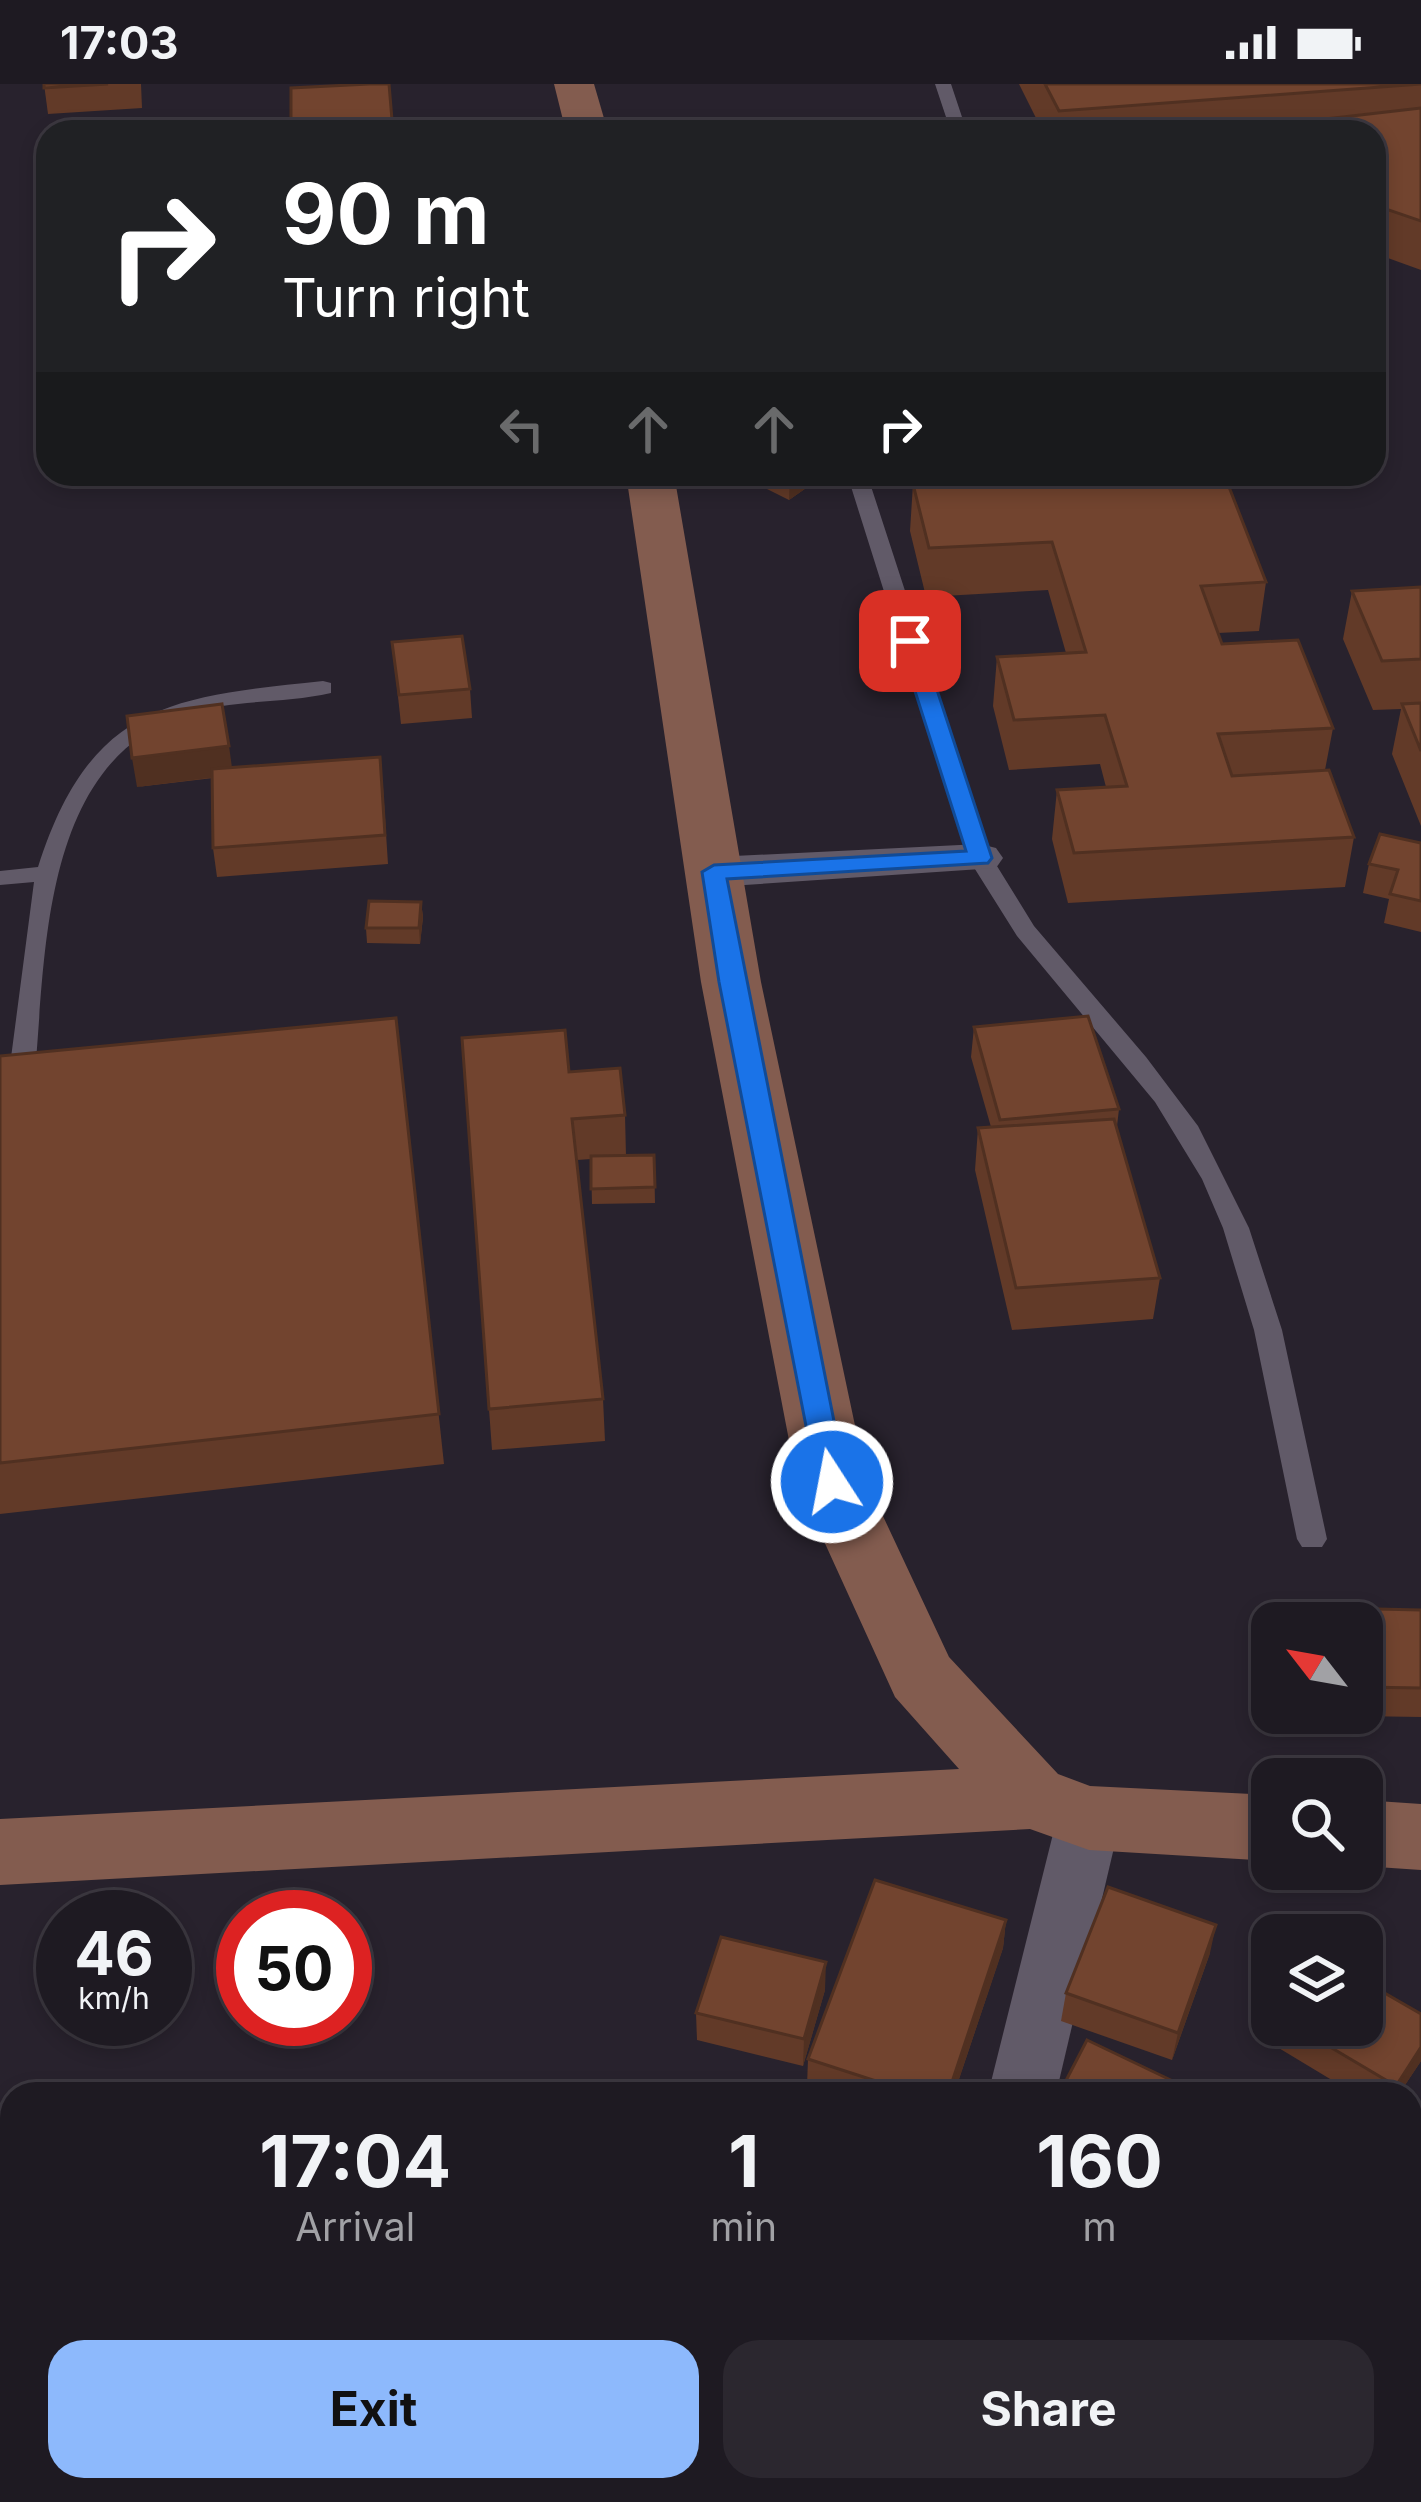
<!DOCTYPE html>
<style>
:root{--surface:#1e1a22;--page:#2b272f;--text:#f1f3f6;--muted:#a1a1a5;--line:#3c3840;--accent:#8db9fc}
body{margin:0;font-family:Inter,sans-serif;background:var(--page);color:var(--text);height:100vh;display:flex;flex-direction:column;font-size:45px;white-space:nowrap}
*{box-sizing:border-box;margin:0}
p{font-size:39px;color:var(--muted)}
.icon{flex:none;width:66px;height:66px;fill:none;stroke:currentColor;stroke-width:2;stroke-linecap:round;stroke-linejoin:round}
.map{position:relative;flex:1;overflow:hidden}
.drawer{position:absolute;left:0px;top:1998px;width:1422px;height:420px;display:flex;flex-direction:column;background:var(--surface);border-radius:36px 36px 0 0;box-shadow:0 6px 18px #0003,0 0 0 3px var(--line)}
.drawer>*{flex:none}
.hud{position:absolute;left:36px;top:36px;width:1350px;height:366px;border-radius:36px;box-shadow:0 6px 18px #0003,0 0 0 3px var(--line);background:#202124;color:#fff;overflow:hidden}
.needle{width:78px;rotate:301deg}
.fabs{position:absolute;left:1251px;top:1518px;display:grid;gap:24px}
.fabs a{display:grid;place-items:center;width:132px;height:132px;border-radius:24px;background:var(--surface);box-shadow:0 6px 18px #0003,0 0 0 3px var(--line);font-size:60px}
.speed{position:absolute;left:36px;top:1806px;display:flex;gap:24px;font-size:60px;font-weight:700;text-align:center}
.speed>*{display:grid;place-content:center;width:156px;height:156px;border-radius:50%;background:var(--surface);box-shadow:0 6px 18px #0003,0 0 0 3px var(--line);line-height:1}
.speed small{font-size:30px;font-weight:400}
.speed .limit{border:18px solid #d22;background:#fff;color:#111}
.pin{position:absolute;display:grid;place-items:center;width:102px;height:102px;color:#fff;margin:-51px;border-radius:24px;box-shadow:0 6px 18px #0006}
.me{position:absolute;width:132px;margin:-66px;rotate:349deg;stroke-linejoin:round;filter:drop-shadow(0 0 9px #0008)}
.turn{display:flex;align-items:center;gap:42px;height:252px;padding:0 48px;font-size:54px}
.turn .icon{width:156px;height:156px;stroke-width:2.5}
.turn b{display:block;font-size:84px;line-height:102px}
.lanes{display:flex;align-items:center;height:114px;padding:0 48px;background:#0003;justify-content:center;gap:60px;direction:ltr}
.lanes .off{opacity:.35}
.eta{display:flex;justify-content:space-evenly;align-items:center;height:204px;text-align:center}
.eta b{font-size:72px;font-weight:700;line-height:84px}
.button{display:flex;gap:24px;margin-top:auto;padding:24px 48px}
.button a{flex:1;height:138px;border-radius:36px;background:var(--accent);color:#111;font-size:48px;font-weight:700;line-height:138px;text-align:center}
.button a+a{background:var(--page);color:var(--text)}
.status{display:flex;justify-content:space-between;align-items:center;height:84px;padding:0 60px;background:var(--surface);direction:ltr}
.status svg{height:33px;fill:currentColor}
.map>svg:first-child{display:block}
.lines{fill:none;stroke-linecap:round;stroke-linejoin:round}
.lane{fill:#615a68;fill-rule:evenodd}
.street{fill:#615a68;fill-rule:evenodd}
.secondary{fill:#835c4f;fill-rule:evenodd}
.wall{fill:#623a28}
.shaded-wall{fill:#503021}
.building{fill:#72442f;stroke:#503021;stroke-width:3}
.route{fill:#1a73e8;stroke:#114b97;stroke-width:3}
</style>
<div class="status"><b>17:03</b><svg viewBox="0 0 49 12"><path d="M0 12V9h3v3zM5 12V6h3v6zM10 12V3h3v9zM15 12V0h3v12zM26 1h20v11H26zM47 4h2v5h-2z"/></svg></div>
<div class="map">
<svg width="1421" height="2418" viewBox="0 0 1421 2418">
<rect width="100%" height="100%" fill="#28222d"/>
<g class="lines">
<g class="lane">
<polygon points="935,0 951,0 967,48 951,48"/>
<polygon points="847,390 867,390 992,774 1034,842 1146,973 1198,1042 1249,1144 1282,1246 1327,1455 1322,1463 1302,1463 1297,1455 1254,1246 1223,1144 1202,1095 1155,1018 1017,852 968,774"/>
<path d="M323,597L331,599V609C283,620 233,615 185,630C42,679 46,866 35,989L22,997L13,995L9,989L34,798L0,801V787L38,783C90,620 170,613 323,597Z"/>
</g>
<g class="street">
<polygon points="980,760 996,764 1003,774 996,784 714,803 697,798 691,788 697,778 714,773"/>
<polygon points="1089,1708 1111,1715 1121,1734 1056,2010 988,2010 1057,1734 1067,1715"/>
<polygon points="983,2406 1057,2406 1058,2418 984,2418"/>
</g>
<g class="secondary">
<polygon points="554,0 594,0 608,48 566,48"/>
<polygon points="626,390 674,390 761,898 867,1398 949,1573 1058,1690 1090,1702 1272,1711 1272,1777 1089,1766 1030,1745 0,1801 0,1735 959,1685 895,1613 797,1398 701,898"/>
<polygon points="1362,1716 1421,1720 1421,1786 1362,1782"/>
</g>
</g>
<g class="wall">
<polygon points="44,0 141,0 142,24 48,30"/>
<polygon points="1019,0 1421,0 1421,186 1374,169 1374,48 1043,48"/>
<polygon points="741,390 820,390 819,395 789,416 745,394"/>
<polygon points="913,400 1266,498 1259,547 1218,549 1222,560 1333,644 1325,686 1354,753 1345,803 1068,819 1052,755 1057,706 1106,703 1100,680 1009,686 993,622 997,573 1066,569 1048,506 926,513 910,447"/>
<polygon points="1421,503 1421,742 1392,670 1401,625 1373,626 1343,555 1352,507"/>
<polygon points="392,558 470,605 472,634 401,640"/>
<polygon points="232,684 383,703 388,780 217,793 213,764 213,694 137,703"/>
<polygon points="1421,759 1421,848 1384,839 1389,815 1363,809 1369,780"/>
<polygon points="421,818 423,833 420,860 367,859 366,844"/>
<polygon points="396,934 444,1380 0,1430 0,972"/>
<polygon points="974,943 1119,1025 1117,1042 1160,1194 1153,1235 1012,1246 975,1086 978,1044 991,1043 971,973"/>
<polygon points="569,988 625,1031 626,1072 654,1071 655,1119 592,1120 591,1075 577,1076 603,1315 605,1357 492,1366 489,1325"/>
<polygon points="1290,1523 1421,1526 1421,1633 1294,1631 1293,1629 1362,1629 1362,1539 1287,1539"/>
<polygon points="1006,1836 1003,1864 954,2010 831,2010 807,2002 808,1975"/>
<polygon points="1210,1869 1172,1976 1061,1937 1066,1909"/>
<polygon points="825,1906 803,1982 697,1956 696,1929"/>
<polygon points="1272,1906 1272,1941 1362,1941 1421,1930 1421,1977 1399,2010 1355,2010 1254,1949 1261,1922"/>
<rect x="1410" y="2086" width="11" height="119"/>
<rect x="0" y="2126" width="12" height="107"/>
<polygon points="1340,2406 1410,2406 1421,2418 1340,2418"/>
</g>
<g class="shaded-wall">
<polygon points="790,390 820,390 819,395 789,416"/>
<polygon points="229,662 233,691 137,703 132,674"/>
<polygon points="421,818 423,833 420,860 419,844"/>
<polygon points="1006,1836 1003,1864 954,2010 948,2010"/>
<polygon points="1216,1841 1210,1869 1172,1976 1178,1949"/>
<polygon points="826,1878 825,1906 803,1982 804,1955"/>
<polygon points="1421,1963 1421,1977 1399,2010 1393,2010 1396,2002"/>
<polygon points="12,2393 12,2406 25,2406 21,2418 5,2418"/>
</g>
<g class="building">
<polygon points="44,0 108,0 44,4"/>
<polygon points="369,0 389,0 393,48 291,48 291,4"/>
<polygon points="1045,0 1421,0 1059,27"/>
<polygon points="1421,24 1421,137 1374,121 1374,48 1302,48 1317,36"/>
<polygon points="1101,390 1224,390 1266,498 1201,502 1222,560 1298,556 1333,644 1218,650 1232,692 1329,686 1354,753 1074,769 1057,706 1127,702 1105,631 1014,636 997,573 1086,568 1052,458 929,464 913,400"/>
<polygon points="1421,503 1421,575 1382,577 1352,507"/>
<polygon points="462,552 470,605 399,611 392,558"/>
<polygon points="1421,619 1421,667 1402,620"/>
<polygon points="222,620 229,662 132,674 127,632"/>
<polygon points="380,673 385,751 213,764 212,685"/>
<polygon points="1380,750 1421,759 1421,817 1390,810 1398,786 1369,780"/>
<polygon points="369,817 421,818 419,844 366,844"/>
<polygon points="1088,932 1119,1025 1000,1036 974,943"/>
<polygon points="396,934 439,1330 0,1379 0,972"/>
<polygon points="565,946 569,988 620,984 625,1031 572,1035 603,1315 489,1325 462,954"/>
<polygon points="1114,1035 1160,1194 1016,1204 978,1044"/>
<polygon points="654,1071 655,1103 591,1105 591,1072"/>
<polygon points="1290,1523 1421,1526 1421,1604 1362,1603 1362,1539 1292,1539"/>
<polygon points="875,1796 1006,1836 948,2010 916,2010 808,1975"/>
<polygon points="1108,1803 1216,1841 1178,1949 1066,1909"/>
<polygon points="721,1853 826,1878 804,1955 696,1929"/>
<polygon points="1362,1896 1421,1930 1421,1963 1396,2002 1293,1941 1362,1941"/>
<polygon points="1272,1906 1272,1929 1261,1922"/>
<polygon points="1087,1956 1200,2010 1059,2010"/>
<polygon points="706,2000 789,2006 789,2010 705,2010"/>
<rect x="1410" y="2086" width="11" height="93"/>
<polygon points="0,2126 12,2126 12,2208 0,2207"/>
<polygon points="1410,2331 1421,2332 1421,2418 1351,2418 1350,2406 1410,2406"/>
<polygon points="0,2355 12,2356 12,2393 5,2418 0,2418"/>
<polygon points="824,2406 937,2406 935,2418 822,2418"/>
</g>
<polygon class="route" points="910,551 921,557 992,774 988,779 727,795 846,1398 842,1406 822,1406 817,1398 719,898 702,788 714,781 966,767 899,557"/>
</svg>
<div class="fabs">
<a><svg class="needle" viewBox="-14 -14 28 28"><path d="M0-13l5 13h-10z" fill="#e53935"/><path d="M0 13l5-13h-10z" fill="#a1a1a5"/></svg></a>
<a><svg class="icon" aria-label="search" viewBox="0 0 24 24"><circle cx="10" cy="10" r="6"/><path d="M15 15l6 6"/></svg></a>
<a><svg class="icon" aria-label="layers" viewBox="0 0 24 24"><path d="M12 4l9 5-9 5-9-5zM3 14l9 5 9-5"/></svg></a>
</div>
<div class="speed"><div>46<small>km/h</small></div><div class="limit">50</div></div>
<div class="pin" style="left:910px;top:557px;background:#d93025"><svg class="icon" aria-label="arrive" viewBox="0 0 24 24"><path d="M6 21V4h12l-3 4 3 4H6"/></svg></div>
<svg class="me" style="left:832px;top:1398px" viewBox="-20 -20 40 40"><circle r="17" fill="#1a73e8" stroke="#fff" stroke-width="3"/><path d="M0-11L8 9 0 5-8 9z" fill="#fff"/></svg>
<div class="hud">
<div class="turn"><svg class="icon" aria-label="right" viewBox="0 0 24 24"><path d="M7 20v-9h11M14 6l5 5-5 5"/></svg><div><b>90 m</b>Turn right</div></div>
<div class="lanes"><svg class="icon off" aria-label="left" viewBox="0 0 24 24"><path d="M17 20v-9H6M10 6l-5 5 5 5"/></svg><svg class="icon off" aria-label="ahead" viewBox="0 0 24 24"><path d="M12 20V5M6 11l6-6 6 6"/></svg><svg class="icon off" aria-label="ahead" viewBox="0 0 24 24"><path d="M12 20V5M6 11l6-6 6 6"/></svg><svg class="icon" aria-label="right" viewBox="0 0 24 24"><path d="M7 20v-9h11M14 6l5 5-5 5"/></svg></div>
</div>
<section class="drawer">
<div class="eta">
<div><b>17:04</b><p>Arrival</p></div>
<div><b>1</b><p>min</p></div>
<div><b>160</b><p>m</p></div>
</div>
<div class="button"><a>Exit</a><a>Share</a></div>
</section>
</div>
